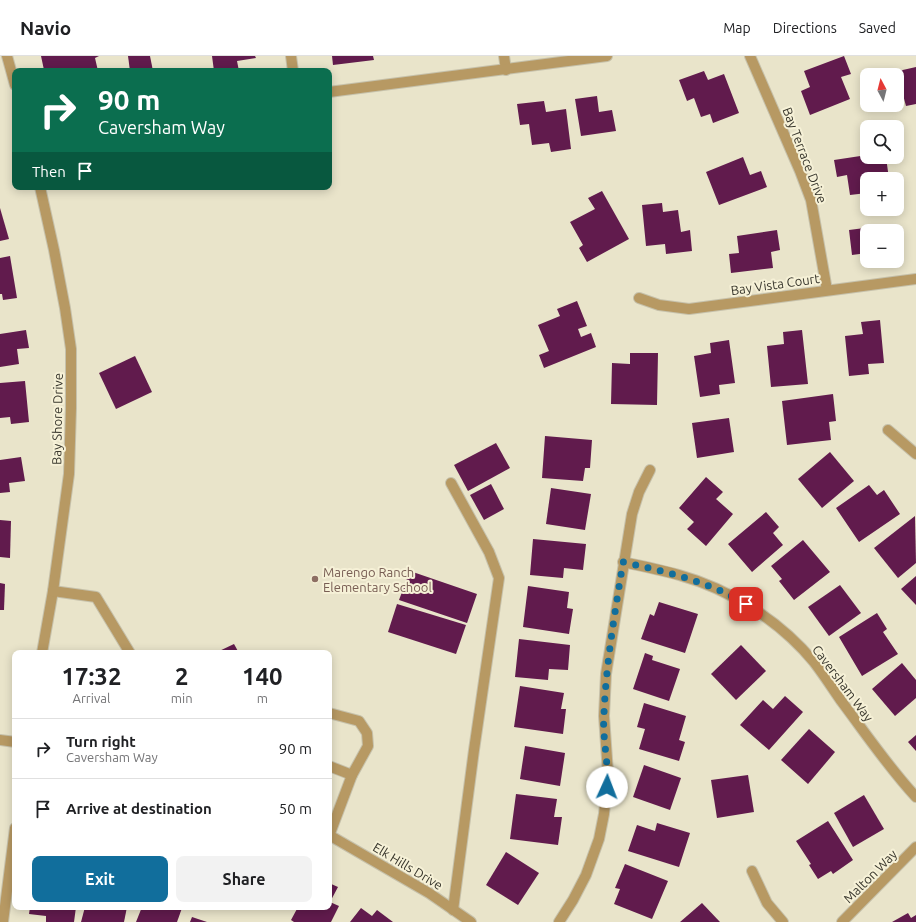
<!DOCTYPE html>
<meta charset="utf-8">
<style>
:root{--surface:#fff;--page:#f2f2f2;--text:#202124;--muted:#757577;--line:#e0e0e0;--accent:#116e9c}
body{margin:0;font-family:Ubuntu,sans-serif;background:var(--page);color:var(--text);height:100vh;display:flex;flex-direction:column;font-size:15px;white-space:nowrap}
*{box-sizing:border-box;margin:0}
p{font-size:13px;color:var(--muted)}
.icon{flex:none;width:22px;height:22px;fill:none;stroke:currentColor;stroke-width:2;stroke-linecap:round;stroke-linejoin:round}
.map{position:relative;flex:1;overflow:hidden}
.drawer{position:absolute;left:12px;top:594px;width:320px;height:260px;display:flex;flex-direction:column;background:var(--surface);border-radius:8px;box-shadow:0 2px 10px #0003}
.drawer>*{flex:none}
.banner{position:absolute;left:12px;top:12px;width:320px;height:122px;border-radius:8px;box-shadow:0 2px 10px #0003;background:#0b6e4f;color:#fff;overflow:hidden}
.needle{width:26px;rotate:353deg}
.tools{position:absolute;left:860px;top:12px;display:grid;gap:8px}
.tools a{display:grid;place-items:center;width:44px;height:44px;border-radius:8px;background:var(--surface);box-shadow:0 2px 10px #0003;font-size:20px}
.pin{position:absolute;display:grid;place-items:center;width:34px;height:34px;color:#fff;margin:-17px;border-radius:8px;box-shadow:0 2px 6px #0006}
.me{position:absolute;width:44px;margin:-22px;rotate:2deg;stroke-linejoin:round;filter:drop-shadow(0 0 3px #0008)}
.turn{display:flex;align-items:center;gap:14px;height:84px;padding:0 20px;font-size:18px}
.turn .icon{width:52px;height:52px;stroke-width:2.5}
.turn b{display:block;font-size:28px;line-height:34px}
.then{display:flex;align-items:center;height:38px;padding:0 20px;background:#0003;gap:8px;font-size:15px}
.eta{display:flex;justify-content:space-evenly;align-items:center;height:68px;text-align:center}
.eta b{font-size:24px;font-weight:700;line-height:28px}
.action{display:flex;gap:8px;margin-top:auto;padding:8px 20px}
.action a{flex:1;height:46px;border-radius:8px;background:var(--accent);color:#fff;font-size:16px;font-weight:700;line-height:46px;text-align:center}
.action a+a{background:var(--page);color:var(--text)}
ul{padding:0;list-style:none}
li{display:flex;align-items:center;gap:12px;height:60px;padding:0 20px;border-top:1px solid var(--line)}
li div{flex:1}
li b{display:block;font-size:15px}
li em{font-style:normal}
header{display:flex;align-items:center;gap:24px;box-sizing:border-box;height:56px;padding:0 20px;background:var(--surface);border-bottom:1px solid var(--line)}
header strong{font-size:19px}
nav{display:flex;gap:22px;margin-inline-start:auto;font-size:14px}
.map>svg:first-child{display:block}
.building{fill:#611b4d}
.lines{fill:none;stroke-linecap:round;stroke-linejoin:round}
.minor-casing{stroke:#c6c1ab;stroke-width:12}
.minor{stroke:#b79963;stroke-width:10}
.route{stroke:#116e9c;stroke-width:7;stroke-dasharray:0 12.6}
.education-dot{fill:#8d6e63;stroke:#f6f1d7;stroke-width:1.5}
.labels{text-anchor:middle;stroke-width:4;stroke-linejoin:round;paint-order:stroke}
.street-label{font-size:13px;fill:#39372d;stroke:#f6f1d7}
.education-label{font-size:13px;fill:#785e54;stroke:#f6f1d7;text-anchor:start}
</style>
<header>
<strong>Navio</strong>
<nav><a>Map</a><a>Directions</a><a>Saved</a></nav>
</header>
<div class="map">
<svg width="916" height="866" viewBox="0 0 916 866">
<rect width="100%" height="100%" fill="#e9e4ca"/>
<g class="building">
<polygon points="41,0 99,0 95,2 98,15 56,15 56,12 44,14"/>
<polygon points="128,0 150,0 153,15 130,15"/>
<polygon points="212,0 255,0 256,2 237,5 239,15 214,15"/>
<polygon points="332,0 373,0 374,4 333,9"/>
<polygon points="844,0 851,18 841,21 850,43 810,59 801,35 810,31 804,15"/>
<polygon points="916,11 916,48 906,50 902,35 897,36 897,19 885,18"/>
<polygon points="704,15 708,24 724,18 739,57 713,67 710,58 701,61 694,42 687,45 679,24"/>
<polygon points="597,40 599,56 612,54 616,75 581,80 575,43"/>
<polygon points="544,45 546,56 566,53 571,93 551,96 549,87 532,89 529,68 520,69 517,48"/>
<polygon points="867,99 867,101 886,101 889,123 867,123 867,137 850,139 847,119 837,121 834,104"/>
<polygon points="743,101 750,119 761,115 767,131 719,149 706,116"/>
<polygon points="602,135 629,183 587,206 579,192 583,189 570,166 595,153 588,142"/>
<polygon points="662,147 663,156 678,154 681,176 690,174 692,195 666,198 665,188 646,190 642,149"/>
<polygon points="0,152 9,183 0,185"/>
<polygon points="880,170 881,175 867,175 867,197 852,199 849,174"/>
<polygon points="777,174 780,194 771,196 773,212 731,217 729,198 739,197 737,180"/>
<polygon points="10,200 17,242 3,244 2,238 0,238 0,202"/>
<polygon points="577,245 587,270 578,273 581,281 591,277 596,291 544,312 539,299 549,295 538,269 560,260 557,253"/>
<polygon points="880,264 884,307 868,308 869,318 849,320 845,280 863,278 861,266"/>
<polygon points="26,274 29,292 17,293 19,308 0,311 0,278"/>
<polygon points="802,274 808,328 771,331 767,290 784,288 783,276"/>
<polygon points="729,284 735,327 719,329 720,338 700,341 694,300 711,297 710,287"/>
<polygon points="630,297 658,297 657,349 611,348 612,307 630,308"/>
<polygon points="135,300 152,336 116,353 99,317"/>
<polygon points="25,325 29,366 11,368 10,361 0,362 0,327"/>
<polygon points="833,338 836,365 829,366 831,384 787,389 782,345"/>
<polygon points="729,362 734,396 697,402 692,367"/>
<polygon points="545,380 592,384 590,412 585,412 583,425 542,422"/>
<polygon points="496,387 510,412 468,435 454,409"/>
<polygon points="830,396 854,425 822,452 798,423"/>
<polygon points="21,401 25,425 9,427 10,436 0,437 0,404"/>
<polygon points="706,421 723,436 716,443 733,458 706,490 687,473 694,466 679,452"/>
<polygon points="491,428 504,453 484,464 470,439"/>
<polygon points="869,429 877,439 884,434 900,458 859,486 836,452"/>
<polygon points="551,432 591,438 585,474 546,468"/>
<polygon points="766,456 779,471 773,477 783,489 752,516 728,488"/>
<polygon points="915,460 916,507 898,522 874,492"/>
<polygon points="0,464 11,465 10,502 0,501"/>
<polygon points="533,483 586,488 583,514 564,512 563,522 530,519"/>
<polygon points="803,484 830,516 794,544 779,525 782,523 771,510"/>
<polygon points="410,515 477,538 467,567 399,544"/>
<polygon points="916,520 916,549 901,533"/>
<polygon points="0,527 5,528 4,554 0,554"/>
<polygon points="840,529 861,557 829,580 808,551"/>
<polygon points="528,530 569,536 567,552 573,553 569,578 523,571"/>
<polygon points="659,546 698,558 685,597 641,583 650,558 654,560"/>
<polygon points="397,548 466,569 456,598 388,576"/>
<polygon points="877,557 887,573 883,576 898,598 862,620 839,581"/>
<polygon points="519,583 570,589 568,614 549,613 548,624 515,621"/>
<polygon points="234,588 239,597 215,597"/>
<polygon points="741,589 766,615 736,644 711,618"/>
<polygon points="645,597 653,600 652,604 680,613 669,645 633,633"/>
<polygon points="902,607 916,624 916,642 895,660 872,633"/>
<polygon points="520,630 564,637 561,653 566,653 563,678 514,671"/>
<polygon points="785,640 803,656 769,694 740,669 763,644 773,653"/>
<polygon points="644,647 686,660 679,684 685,686 679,705 639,693 645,673 637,671"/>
<polygon points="809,673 835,696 808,728 781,704"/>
<polygon points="916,679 916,695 908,686"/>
<polygon points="525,690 565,697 560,730 520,723"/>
<polygon points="644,709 681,722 670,754 633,741"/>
<polygon points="748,719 754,756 717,762 711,724"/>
<polygon points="516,738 557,743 554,761 562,761 558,789 510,783"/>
<polygon points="864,739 884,773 853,791 834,757"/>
<polygon points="828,765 853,804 833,818 831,815 818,823 809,809 811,808 796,785"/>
<polygon points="657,767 690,777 679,811 628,795 637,769 655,775"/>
<polygon points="506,796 539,817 518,849 486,829"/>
<polygon points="625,808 668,825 652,863 614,848 620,833 615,832"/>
<polygon points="329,827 338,831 330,846 339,850 331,866 294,866 291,864 298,851 329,851"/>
<polygon points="702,847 720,866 680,866"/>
<polygon points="30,851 76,851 74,866 46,866 46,860 29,858"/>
<polygon points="85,851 127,851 124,866 81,866"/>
<polygon points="142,851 181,851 182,852 177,866 136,866"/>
<polygon points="361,852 372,860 377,854 393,866 350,866"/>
<polygon points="908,857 911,862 916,859 916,866 892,866"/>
<polygon points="192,861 207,866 190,866"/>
</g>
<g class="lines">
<g class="minor-casing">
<g id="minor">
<polyline points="7,0 15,29"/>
<polyline points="291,0 293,15"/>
<polyline points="504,0 506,14"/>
<polyline points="750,0 800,115 811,144 827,234"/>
<polyline points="329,36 607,0"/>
<polyline points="40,131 54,194 65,252 71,293 71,352 69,418 53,535 42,597"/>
<polyline points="639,242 659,249 689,253 916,223"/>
<polyline points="888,374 916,398"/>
<polyline points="451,427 489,496 499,522 474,694 453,854"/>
<path d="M623,506C642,510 661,514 679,519C730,533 780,565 814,606C824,619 833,633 842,646C866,678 889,712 916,741"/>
<polyline points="53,535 96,541 130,597"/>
<polyline points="329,657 359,665 367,677 368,690 352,719 329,780"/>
<polyline points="0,684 15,686"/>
<polyline points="329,710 352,719"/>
<polyline points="329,779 429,837 471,866"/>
<polyline points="752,815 767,847 783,866"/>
<polyline points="3,866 15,772"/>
<polyline points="559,866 573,844 586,819 599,783 604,758 608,717 604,660 606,618 632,458 639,436 650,414"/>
<polyline points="842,866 916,791"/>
</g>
</g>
<use href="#minor" class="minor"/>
</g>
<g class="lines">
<path class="route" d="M607,731C609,706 602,682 604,658C606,607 615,557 623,506C666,516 708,525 746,548"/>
</g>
<circle class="education-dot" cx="315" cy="523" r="4"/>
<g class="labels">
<g class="street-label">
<text transform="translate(805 99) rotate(69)" y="5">Bay Terrace Drive</text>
<text transform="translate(775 228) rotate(-8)" y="5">Bay Vista Court</text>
<text transform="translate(57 363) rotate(-89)" y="5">Bay Shore Drive</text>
<text transform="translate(843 627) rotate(53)" y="5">Caversham Way</text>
<text transform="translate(408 810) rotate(31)" y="5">Elk Hills Drive</text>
<text transform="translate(870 820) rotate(-45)" y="5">Malton Way</text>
</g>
<g class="education-label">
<text x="323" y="521">Marengo Ranch<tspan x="323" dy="15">Elementary School</tspan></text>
</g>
</g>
</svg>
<div class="tools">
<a><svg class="needle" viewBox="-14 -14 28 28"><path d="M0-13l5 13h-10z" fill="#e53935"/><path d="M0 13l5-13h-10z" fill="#757577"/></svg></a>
<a><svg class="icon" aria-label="search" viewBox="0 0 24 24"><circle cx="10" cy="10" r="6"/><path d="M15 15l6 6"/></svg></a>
<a>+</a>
<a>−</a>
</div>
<div class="pin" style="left:746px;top:548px;background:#d93025"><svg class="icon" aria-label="arrive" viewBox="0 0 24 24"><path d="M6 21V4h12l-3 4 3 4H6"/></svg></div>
<svg class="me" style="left:607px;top:731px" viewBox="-20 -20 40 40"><circle r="19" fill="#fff"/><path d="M0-13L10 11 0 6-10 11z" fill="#116e9c"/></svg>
<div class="banner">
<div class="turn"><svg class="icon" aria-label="right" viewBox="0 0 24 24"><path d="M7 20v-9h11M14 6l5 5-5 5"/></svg><div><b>90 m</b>Caversham Way</div></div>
<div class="then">Then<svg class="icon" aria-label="arrive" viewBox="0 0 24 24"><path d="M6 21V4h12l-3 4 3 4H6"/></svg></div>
</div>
<section class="drawer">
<div class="eta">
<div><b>17:32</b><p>Arrival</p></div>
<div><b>2</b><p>min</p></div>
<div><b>140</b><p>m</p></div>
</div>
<ul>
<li><svg class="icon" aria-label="right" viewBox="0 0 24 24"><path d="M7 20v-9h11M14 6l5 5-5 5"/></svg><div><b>Turn right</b><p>Caversham Way</p></div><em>90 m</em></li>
<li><svg class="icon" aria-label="arrive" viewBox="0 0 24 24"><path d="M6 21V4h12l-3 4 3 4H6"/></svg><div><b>Arrive at destination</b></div><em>50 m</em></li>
</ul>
<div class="action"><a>Exit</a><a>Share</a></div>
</section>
</div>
